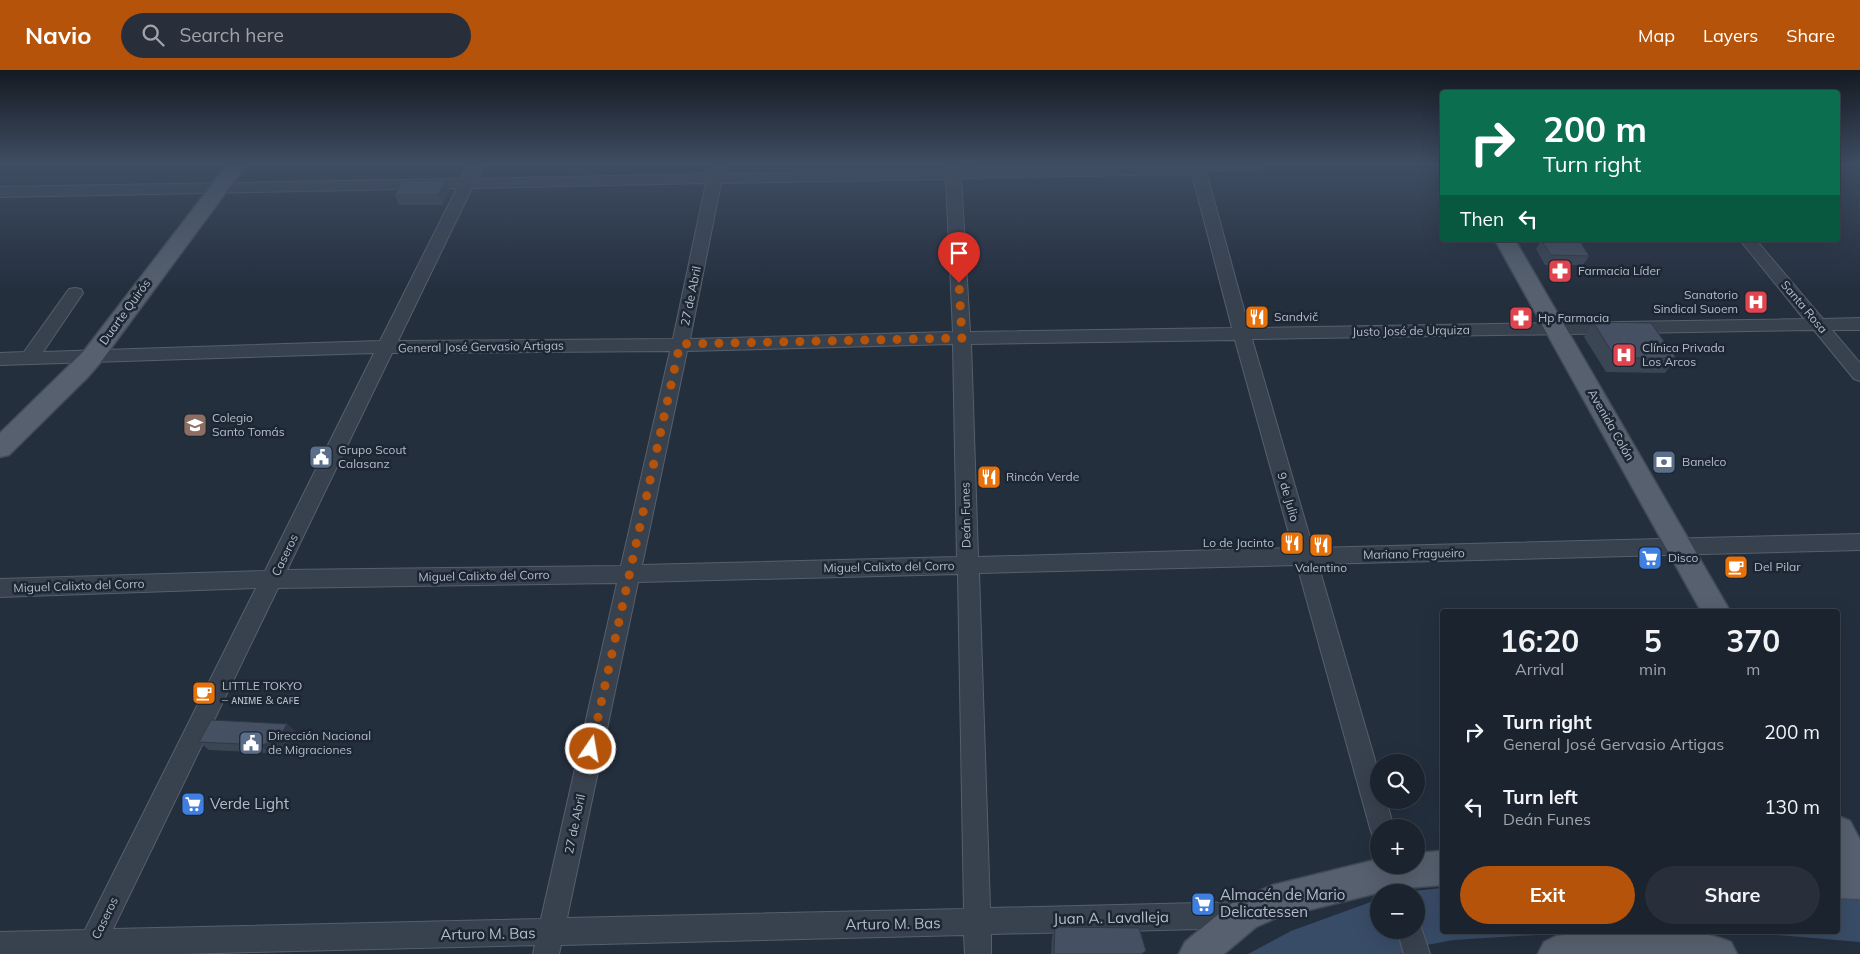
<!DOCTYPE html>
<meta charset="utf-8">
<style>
:root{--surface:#1b232e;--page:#282f3a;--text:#f1f3f6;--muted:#a0a4aa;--line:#39404a;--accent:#b45309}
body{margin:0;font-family:Mulish,sans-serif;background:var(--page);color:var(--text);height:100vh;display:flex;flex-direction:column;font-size:19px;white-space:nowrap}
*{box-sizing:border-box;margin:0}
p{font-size:16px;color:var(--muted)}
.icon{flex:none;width:28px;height:28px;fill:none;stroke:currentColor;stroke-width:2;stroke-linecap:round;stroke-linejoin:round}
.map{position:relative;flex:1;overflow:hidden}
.panel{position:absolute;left:1440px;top:539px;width:400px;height:325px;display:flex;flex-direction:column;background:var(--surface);border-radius:5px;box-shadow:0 5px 20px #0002,0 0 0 1px var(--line)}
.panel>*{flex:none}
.guide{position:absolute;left:1440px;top:20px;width:400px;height:152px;border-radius:5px;box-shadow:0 5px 20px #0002,0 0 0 1px var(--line);background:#0b6e4f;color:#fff;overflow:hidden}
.tools{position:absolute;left:1370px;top:684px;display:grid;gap:10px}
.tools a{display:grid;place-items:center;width:55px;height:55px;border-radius:50%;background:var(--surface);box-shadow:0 5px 20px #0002,0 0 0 1px var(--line);font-size:25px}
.pin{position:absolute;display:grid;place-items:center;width:42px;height:42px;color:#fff;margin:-51px -21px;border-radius:50% 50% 50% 0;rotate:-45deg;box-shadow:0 0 5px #0007}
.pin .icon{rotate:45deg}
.me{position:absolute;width:55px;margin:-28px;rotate:12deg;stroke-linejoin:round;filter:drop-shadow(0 0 4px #0008)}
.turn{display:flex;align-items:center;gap:18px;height:105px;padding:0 20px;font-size:22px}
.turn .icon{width:65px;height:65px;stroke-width:2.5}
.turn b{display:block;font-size:35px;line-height:42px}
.then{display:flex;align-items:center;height:48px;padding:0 20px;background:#0003;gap:10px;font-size:19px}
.eta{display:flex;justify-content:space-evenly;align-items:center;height:85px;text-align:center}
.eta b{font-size:30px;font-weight:700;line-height:35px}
.cta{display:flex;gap:10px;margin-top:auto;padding:10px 20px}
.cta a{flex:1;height:58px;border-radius:30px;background:var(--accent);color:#fff;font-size:20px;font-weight:700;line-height:58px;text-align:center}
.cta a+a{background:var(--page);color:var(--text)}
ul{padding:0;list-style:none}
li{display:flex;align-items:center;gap:15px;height:75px;padding:0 20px}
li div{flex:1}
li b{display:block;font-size:19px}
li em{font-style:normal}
header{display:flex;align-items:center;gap:30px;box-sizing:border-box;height:70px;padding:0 25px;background:var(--accent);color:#fff}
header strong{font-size:24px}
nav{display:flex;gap:28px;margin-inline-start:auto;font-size:18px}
.search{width:350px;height:45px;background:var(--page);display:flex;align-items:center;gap:12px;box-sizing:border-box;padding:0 18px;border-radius:28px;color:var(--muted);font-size:19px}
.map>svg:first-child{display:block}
.water{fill:#394c67}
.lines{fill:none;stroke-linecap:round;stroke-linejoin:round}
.minor-casing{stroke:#565f6c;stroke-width:2}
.major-casing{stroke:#414a57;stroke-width:3}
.minor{fill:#38414e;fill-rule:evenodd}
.major{fill:#56606e;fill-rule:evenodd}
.wall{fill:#3b4654}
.shaded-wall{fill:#303945}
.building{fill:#455162;stroke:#303945}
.route{stroke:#b45309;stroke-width:9;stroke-dasharray:0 16.2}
.labels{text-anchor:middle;stroke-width:5;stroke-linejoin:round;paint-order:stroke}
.poi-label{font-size:12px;fill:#b4bcc9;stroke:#1d2633;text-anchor:start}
.street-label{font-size:12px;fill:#b4bcc9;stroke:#1d2633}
.near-poi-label{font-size:15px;fill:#b4bcc9;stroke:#1d2633;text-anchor:start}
.near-street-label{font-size:15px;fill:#b4bcc9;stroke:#1d2633}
</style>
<header>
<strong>Navio</strong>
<div class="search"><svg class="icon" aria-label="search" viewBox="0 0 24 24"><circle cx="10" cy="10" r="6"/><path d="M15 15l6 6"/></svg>Search here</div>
<nav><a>Map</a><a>Layers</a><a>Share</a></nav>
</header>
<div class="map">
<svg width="1860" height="884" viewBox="0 0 1860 884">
<rect width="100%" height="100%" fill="#242f3e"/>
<g class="water">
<polygon points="1442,818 1442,861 1601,861 1453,870 1427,875 1400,884 1248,884 1291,861 1379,829 1379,860 1416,860 1416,822 1404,822"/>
<polygon points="1838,828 1860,828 1860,872 1731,861 1838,861"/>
</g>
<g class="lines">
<g class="minor-casing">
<g id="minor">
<path d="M468,95H483L477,109L708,104L711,95H723V104L946,100V95H960L961,99L1265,95L1258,99L1206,101L1249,258L1804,249L1740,170H1756L1823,249L1860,248V260H1832L1860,293V311L1854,309L1814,260L1252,269L1313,478L1860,464V480L1318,494L1379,704V730H1386L1394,758H1379V769L1373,767L1370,758L1297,495L979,503L990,838L1242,832L1251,836L1255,845L1251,854L1242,858L991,864V884H965L964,865L561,875L559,884H533L535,875L180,884H0V862L85,860L256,518L0,527V509L265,501L374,283L0,295V283L24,282L69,219L75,218L81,219L83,223L43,282L380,271L457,118L0,127V117L462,109ZM1192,104L1232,258L970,262L961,108ZM946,109L953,262L690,269L721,113ZM706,113L673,269L398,271L472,118ZM1235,270L1293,478L978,487L971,274ZM953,274L957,487L642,495L687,281ZM670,281L621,496L287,500L392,283ZM958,504L964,839L567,848L638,512ZM617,513L541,849L113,859L278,518Z"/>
<polygon points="1379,795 1405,795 1413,822 1387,822"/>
<polygon points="1416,849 1419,851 1430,884 1404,884 1397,860 1416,860"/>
</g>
</g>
<g class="major-casing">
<g id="major">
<polygon points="227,95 246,95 100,293 87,308 9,385 0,387 0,363 84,281"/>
<polygon points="1495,170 1515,170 1730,541 1701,541"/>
<polygon points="1838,746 1850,751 1860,770 1860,829 1838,828"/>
<polygon points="1442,781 1442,815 1394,819 1276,848 1256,857 1224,884 1179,884 1185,872 1232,833 1273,815 1379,789 1379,795 1416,795 1416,783"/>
<path d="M1603,861C1641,861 1697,857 1731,872L1737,884H1538L1544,872L1556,866Z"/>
</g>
</g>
<use href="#minor" class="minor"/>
<use href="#major" class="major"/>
</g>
<g class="wall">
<polygon points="450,120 443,135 399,135 395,125"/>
<polygon points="1541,170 1589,186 1583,195 1545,195 1536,179"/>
<polygon points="1593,252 1676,288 1665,303 1606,302 1584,267"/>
<polygon points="287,654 296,662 285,678 269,683 209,680 199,672"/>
<polygon points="1055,857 1144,884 1051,884 1052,867"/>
</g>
<g class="shaded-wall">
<polygon points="446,110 450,120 443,135 438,125"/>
<polygon points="287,654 296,662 285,678 269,683 261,675"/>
</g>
<g class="building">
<polygon points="446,110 438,125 395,125 402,111"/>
<polygon points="1541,170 1579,170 1589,186 1551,185"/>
<polygon points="1593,252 1651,253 1676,288 1616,288"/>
<polygon points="211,650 287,654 277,671 261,675 199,672"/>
<polygon points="1055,857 1139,858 1146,881 1141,884 1054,884"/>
</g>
<linearGradient id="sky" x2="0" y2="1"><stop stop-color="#141a22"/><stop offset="0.43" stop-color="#3f4d63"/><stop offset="1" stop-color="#3f4d63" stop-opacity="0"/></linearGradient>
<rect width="1860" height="219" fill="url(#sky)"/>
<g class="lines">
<polyline class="route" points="591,679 680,274 962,268 959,213"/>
</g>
<defs>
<g id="pharmacy-square" transform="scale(1.25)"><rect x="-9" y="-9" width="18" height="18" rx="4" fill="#e0444e" stroke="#1d2633"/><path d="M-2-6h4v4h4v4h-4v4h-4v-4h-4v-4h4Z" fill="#fff"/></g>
<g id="hospital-square" transform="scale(1.25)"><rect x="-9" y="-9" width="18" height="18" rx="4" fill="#e0444e" stroke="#1d2633"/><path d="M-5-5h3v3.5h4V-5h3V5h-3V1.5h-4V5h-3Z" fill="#fff"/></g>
<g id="restaurant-square" transform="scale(1.25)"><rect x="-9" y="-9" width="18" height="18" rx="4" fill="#e8710a" stroke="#1d2633"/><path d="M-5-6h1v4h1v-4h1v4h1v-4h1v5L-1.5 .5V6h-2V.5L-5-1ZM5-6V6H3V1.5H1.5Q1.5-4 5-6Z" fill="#fff"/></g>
<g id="school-square" transform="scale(1.25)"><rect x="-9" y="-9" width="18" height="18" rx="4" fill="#8d6e63" stroke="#1d2633"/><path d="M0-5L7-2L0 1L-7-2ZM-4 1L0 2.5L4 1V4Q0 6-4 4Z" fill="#fff"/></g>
<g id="civic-square" transform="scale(1.25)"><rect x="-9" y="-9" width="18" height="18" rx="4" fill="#5c6f8a" stroke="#1d2633"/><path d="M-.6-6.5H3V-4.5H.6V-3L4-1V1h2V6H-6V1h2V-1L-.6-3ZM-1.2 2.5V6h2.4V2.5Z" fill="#fff"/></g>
<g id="bank-square" transform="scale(1.25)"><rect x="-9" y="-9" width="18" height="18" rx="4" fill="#5c6f8a" stroke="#1d2633"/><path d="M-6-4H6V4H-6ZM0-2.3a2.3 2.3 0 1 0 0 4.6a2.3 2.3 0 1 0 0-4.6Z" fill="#fff"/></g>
<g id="supermarket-square" transform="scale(1.25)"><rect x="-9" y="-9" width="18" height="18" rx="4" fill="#3f7fe0" stroke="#1d2633"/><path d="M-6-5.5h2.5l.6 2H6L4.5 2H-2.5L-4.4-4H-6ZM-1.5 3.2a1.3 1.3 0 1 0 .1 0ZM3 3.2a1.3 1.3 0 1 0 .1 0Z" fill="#fff"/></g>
<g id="cafe-square" transform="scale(1.25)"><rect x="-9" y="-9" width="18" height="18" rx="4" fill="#e8710a" stroke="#1d2633"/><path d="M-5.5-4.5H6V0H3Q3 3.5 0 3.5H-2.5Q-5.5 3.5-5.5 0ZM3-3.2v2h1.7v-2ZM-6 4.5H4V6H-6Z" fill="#fff"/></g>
</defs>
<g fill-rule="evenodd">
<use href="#pharmacy-square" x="1560" y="201"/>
<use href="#hospital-square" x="1756" y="232"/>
<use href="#restaurant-square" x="1257" y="247"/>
<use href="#pharmacy-square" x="1521" y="248"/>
<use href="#hospital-square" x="1624" y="285"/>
<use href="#school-square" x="195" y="355"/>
<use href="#civic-square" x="321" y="387"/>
<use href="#bank-square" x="1664" y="392"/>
<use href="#restaurant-square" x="989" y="407"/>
<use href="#restaurant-square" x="1292" y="473"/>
<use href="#restaurant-square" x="1321" y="475"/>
<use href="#supermarket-square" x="1650" y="488"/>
<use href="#cafe-square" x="1736" y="497"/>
<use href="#cafe-square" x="204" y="623"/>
<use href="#civic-square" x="251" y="673"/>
<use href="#supermarket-square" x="193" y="734"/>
<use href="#supermarket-square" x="1203" y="834"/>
</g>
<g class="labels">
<g class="poi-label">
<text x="1578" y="205">Farmacia Líder</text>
<text x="1738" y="229" text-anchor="end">Sanatorio<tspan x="1738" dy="14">Sindical Suoem</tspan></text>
<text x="1274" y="251">Sandvič</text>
<text x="1538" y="252">Hp Farmacia</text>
<text x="1642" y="282">Clínica Privada<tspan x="1642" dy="14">Los Arcos</tspan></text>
<text x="212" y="352">Colegio<tspan x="212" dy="14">Santo Tomás</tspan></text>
<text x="338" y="384">Grupo Scout<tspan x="338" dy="14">Calasanz</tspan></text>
<text x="1682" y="396">Banelco</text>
<text x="1006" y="411">Rincón Verde</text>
<text x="1274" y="477" text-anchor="end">Lo de Jacinto</text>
<text x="1668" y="492">Disco</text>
<text x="1754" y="501">Del Pilar</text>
<text x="1321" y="502" text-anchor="middle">Valentino</text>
<text x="222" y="620">LITTLE TOKYO<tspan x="222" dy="14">– ᴀɴɪᴍᴇ &amp; ᴄᴀꜰᴇ</tspan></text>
<text x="268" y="670">Dirección Nacional<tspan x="268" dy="14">de Migraciones</tspan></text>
</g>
<g class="street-label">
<text transform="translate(691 226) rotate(-78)" y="4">27 de Abril</text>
<text transform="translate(1804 237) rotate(50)" y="4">Santa Rosa</text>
<text transform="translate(125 242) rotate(-54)" y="4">Duarte Quirós</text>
<text transform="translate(1411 261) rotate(-1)" y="4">Justo José de Urquiza</text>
<text transform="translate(481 277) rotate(-1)" y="4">General José Gervasio Artigas</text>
<text transform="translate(1611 355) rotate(60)" y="4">Avenida Colón</text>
<text transform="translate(1288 427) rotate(74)" y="4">9 de Julio</text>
<text transform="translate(966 445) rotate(-91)" y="4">Deán Funes</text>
<text transform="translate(1414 484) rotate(-1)" y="4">Mariano Fragueiro</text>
<text transform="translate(285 485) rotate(-64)" y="4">Caseros</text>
<text transform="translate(889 497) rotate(-1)" y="4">Miguel Calixto del Corro</text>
<text transform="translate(484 506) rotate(-1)" y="4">Miguel Calixto del Corro</text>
<text transform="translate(79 516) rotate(-2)" y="4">Miguel Calixto del Corro</text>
<text transform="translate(575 754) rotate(-78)" y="4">27 de Abril</text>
<text transform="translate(105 848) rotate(-64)" y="4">Caseros</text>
</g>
<g class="near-poi-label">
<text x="210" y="739">Verde Light</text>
<text x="1220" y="830">Almacén de Mario<tspan x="1220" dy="17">Delicatessen</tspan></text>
</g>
<g class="near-street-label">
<text transform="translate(1111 848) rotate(-1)" y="5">Juan A. Lavalleja</text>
<text transform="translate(893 854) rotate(-1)" y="5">Arturo M. Bas</text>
<text transform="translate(488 864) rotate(-1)" y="5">Arturo M. Bas</text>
</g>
</g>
</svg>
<div class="tools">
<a><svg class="icon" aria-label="search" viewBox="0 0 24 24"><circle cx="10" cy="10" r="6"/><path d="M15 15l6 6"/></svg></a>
<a>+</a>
<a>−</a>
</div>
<div class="pin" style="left:959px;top:213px;background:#d93025"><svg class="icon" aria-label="arrive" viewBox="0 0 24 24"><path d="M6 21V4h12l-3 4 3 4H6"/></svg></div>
<svg class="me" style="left:591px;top:679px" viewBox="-20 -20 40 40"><circle r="17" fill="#b45309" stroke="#fff" stroke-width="3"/><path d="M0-11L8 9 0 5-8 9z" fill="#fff"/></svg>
<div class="guide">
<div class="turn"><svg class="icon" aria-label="right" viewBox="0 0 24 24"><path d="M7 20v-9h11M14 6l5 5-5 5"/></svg><div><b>200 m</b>Turn right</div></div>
<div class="then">Then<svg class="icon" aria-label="left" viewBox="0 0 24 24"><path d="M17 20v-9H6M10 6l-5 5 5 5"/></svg></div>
</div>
<section class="panel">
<div class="eta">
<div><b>16:20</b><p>Arrival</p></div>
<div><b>5</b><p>min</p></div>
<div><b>370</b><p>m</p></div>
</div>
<ul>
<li><svg class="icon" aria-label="right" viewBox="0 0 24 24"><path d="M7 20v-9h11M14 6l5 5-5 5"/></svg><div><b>Turn right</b><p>General José Gervasio Artigas</p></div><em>200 m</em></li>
<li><svg class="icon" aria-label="left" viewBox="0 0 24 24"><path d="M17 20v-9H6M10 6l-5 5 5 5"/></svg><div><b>Turn left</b><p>Deán Funes</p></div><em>130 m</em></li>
</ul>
<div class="cta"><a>Exit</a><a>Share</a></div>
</section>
</div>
